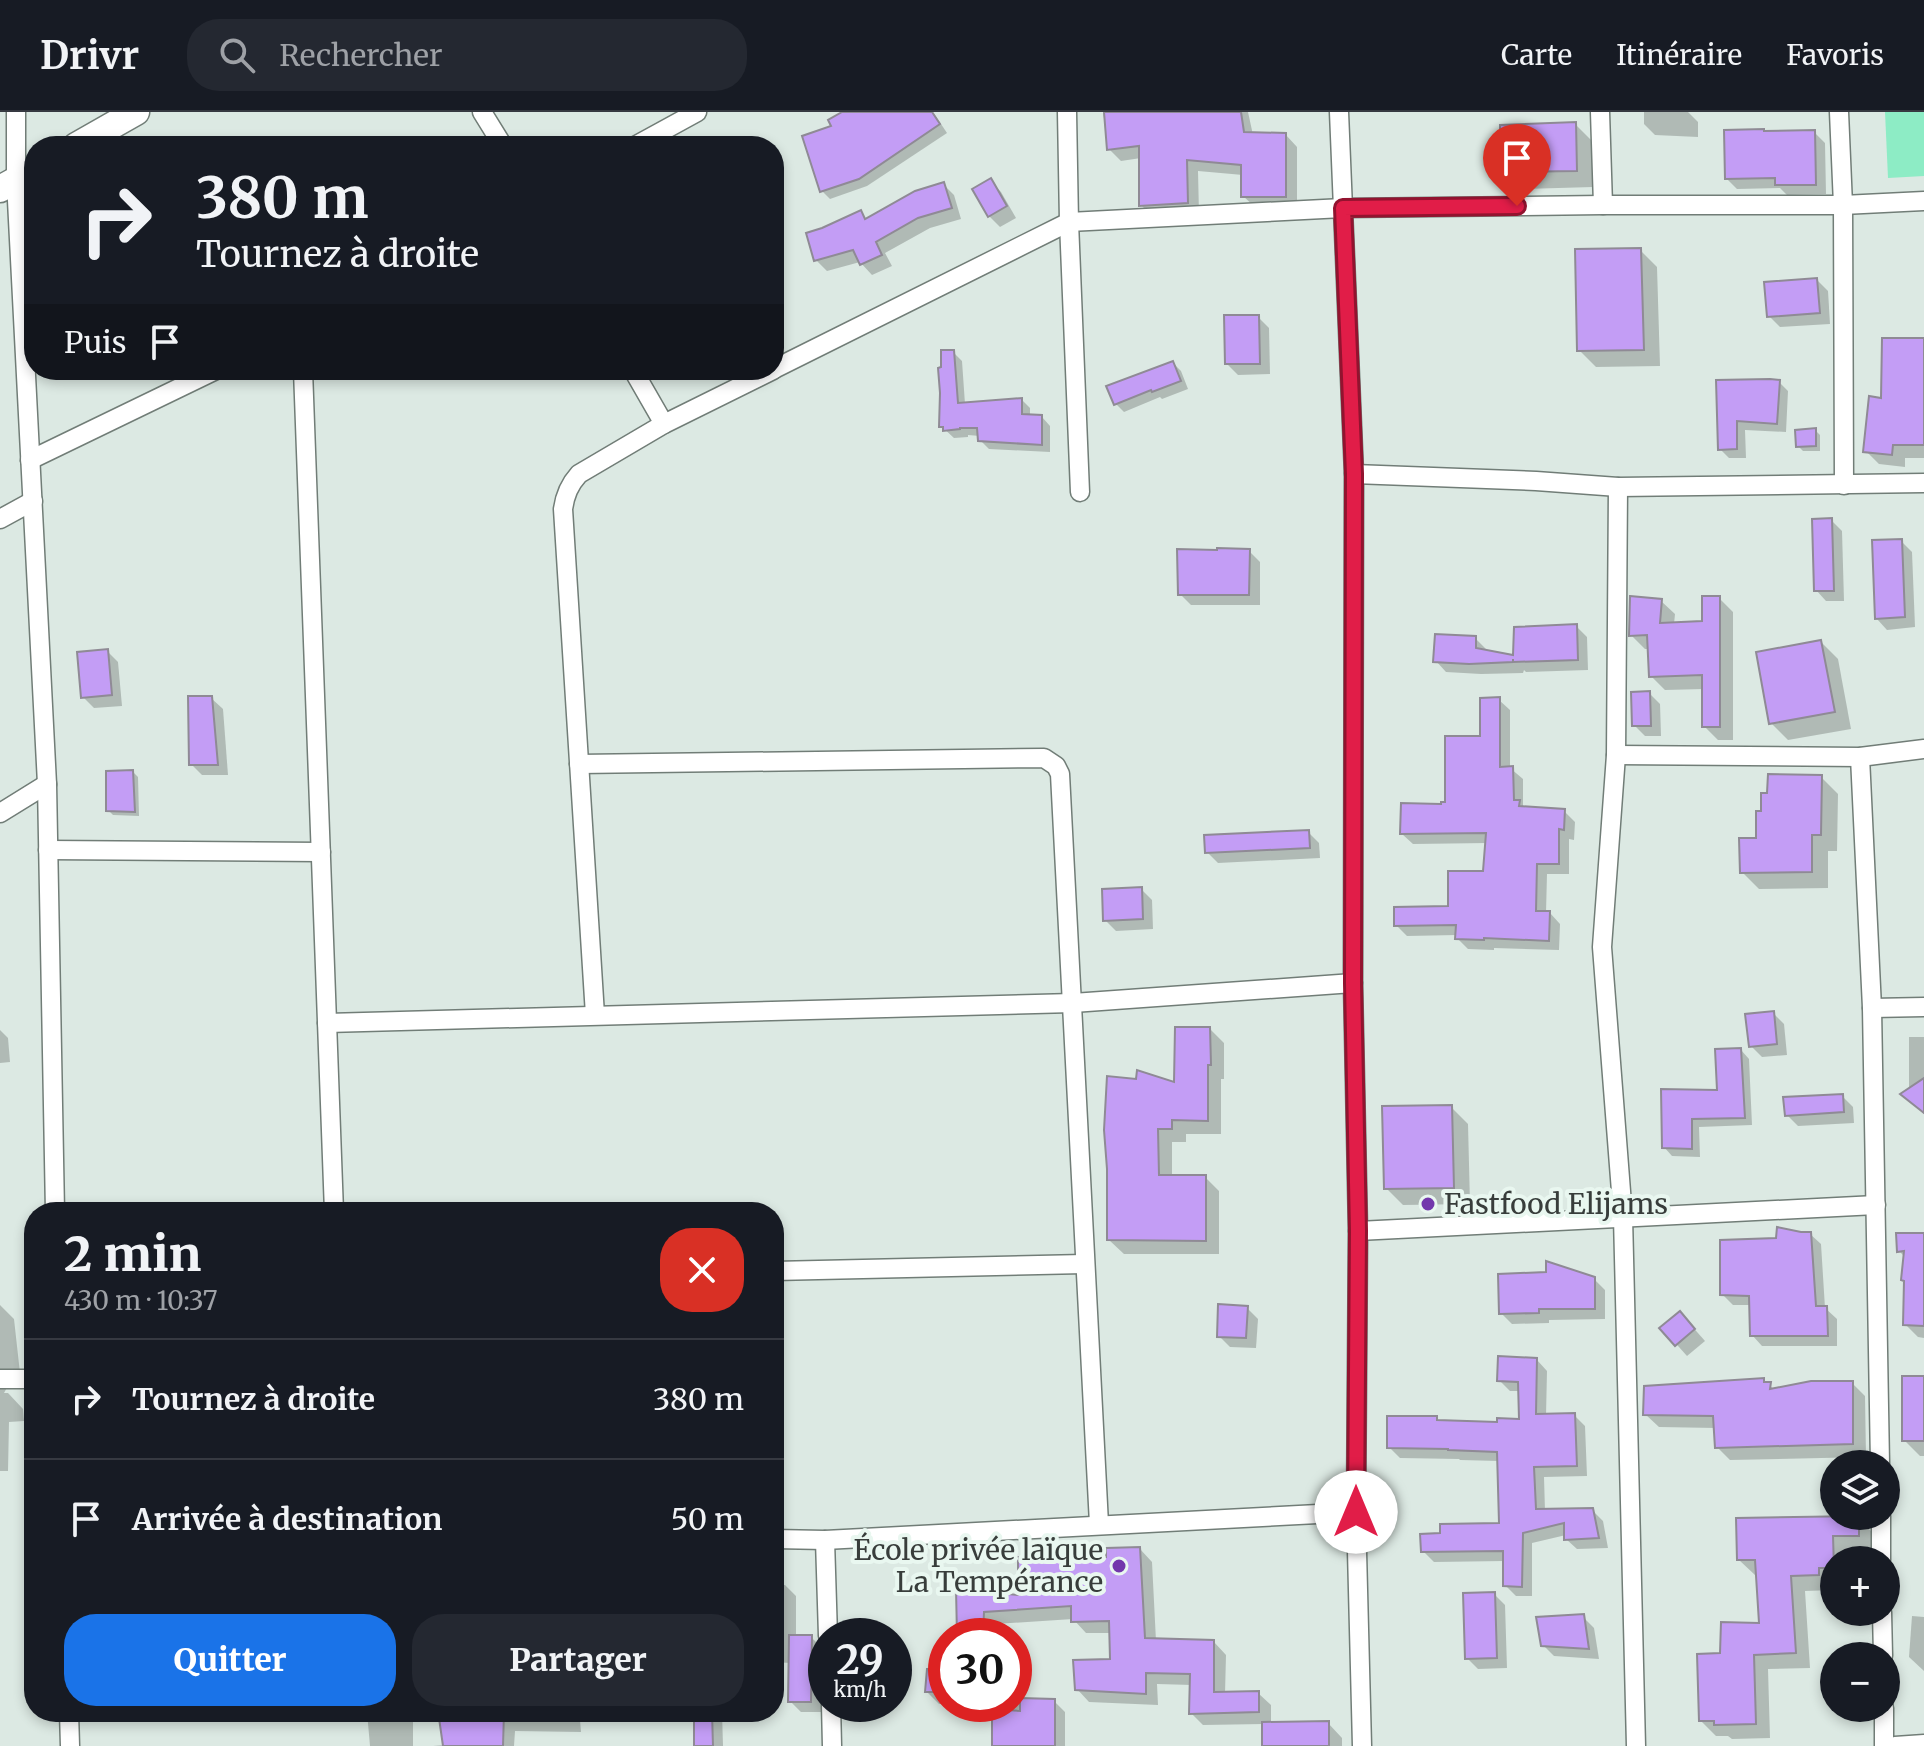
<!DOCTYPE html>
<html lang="fr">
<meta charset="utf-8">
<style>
:root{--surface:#171b24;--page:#242831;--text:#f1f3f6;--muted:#9ea1a6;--line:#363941;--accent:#1a73e8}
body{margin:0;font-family:Merriweather,serif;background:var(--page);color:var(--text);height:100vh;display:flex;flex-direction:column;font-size:30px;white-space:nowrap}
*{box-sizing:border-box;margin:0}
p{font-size:26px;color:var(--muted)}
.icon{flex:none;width:44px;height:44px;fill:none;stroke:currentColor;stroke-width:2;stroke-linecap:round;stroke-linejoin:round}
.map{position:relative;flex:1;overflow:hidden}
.side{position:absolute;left:24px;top:1090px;width:760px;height:520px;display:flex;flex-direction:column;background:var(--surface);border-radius:32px;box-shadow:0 4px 12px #0003}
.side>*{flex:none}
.hud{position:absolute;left:24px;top:24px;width:760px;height:244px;border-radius:32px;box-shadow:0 4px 12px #0003;background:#171b24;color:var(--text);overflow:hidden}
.controls{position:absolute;left:1820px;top:1338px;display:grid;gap:16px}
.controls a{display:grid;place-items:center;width:80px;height:80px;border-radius:50%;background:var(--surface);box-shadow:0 4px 12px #0003;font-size:40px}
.speed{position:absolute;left:808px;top:1506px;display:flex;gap:16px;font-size:40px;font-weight:700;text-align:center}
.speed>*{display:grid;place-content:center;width:104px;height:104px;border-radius:50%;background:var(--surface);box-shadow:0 4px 12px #0003;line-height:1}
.speed small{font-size:20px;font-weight:400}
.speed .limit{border:12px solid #d22;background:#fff;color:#111}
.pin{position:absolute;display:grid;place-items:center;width:68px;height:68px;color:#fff;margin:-82px -34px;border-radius:50% 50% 50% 0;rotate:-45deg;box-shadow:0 0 8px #0007}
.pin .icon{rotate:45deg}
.me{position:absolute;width:88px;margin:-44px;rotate:0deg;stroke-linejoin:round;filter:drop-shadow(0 0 6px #0008)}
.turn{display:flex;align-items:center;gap:28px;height:168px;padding:0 40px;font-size:36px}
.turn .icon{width:104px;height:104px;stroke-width:2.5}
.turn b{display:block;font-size:56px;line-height:68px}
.then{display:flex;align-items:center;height:76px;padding:0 40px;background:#0003;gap:16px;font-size:30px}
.round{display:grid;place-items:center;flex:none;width:84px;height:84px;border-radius:32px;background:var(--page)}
.summary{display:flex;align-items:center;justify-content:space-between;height:136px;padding:0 40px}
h1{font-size:48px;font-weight:800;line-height:60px}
.primary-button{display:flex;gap:16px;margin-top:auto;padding:16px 40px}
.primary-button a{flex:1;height:92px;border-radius:32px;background:var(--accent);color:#fff;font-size:32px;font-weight:800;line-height:92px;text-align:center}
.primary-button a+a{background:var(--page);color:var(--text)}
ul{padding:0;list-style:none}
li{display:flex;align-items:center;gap:24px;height:120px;padding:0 40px;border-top:2px solid var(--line)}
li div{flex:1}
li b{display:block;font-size:30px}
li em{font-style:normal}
header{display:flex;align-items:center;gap:48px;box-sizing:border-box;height:112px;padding:0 40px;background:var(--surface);border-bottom:2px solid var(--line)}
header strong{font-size:38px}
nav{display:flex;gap:44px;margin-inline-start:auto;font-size:28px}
.search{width:560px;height:72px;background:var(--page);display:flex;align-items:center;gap:20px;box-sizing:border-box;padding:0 28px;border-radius:32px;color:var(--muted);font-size:30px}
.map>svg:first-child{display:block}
.green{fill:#8decc5}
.shadow{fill:#0003}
.building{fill:#c39df5;stroke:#8f8a95;stroke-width:2}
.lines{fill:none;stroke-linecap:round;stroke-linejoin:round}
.street-casing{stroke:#717d77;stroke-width:21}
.secondary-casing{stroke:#717d77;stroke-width:29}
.street{stroke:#fff;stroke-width:18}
.secondary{stroke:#fff;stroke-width:26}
.route-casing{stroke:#92132f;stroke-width:20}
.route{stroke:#e11d48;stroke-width:14}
.poi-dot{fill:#7337ac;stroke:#e9f7f0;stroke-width:3}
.labels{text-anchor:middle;stroke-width:8;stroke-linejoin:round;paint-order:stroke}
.poi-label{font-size:28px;fill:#383d3b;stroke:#e9f7f0;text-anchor:start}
</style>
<header>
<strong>Drivr</strong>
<div class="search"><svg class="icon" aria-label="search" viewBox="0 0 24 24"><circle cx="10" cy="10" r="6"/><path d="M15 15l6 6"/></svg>Rechercher</div>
<nav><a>Carte</a><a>Itinéraire</a><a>Favoris</a></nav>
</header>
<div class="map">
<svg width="1924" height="1634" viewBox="0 0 1924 1634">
<rect width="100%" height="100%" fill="#dce9e3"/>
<polygon class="green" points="1885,0 1924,0 1924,64 1888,66"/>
<g class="shadow">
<polygon points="846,0 933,0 947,21 867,74 830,87 822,79 834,15"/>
<polygon points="1103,0 1248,0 1253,23 1286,23 1297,35 1297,96 1255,95 1243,84 1243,63 1198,59 1199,102 1153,105 1141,93 1141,46 1121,49 1109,37"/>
<polygon points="1644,0 1688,0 1698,10 1698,25 1655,23 1644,12"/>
<polygon points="1575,12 1592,29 1593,75 1520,77 1503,60"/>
<polygon points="1814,20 1825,31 1826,82 1787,83 1780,76 1737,77 1727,67"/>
<polygon points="990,69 1001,80 1016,106 1000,115 989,104"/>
<polygon points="943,72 954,83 961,107 930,116 885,141 892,154 872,163 860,150 827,159 816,148 861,101 867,108"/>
<polygon points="1640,138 1657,155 1660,254 1596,255 1579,238"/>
<polygon points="1817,168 1828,179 1830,212 1780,215 1769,204"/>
<polygon points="1258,205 1269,216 1270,262 1238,263 1227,252"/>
<polygon points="1924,228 1924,346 1905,346 1905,355 1879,352 1866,339 1883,288"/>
<polygon points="953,240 962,249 965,292 1022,288 1030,296 1030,304 1042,305 1050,314 1050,340 989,337 980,328 980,324 968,323 968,325 954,326 941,314"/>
<polygon points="1173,251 1181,259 1188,277 1162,287 1160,285 1124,300 1116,292"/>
<polygon points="547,258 571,258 556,267"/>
<polygon points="1718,270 1779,270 1788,279 1786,320 1745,318 1746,346 1729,346 1720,337"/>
<polygon points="1815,318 1820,323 1820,339 1803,339 1798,334"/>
<polygon points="1831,408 1842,419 1844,489 1826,489 1816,478"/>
<polygon points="1901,429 1912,440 1915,515 1887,518 1877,507"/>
<polygon points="1249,439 1260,450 1260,493 1191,493 1180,482"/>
<polygon points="1719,486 1733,500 1733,628 1718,628 1704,614 1704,577 1665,578 1651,564 1650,537 1645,537 1631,523 1661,489 1675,502 1674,512 1704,511"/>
<polygon points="1576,514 1587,525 1588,558 1526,560 1524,558 1523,561 1481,562 1446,560 1436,549 1475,526 1486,537 1486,540 1515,546"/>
<polygon points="1821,530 1838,547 1851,617 1788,628 1771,611"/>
<polygon points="107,539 118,550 122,594 94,596 83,585"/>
<polygon points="1649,581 1660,592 1661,624 1645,624 1634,613"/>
<polygon points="211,586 223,597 228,663 202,663 191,652"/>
<polygon points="1499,588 1510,598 1510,656 1523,667 1523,694 1564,699 1575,710 1574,728 1569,727 1569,762 1547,762 1546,801 1550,801 1560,812 1559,838 1494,836 1494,838 1468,837 1457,826 1457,823 1407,824 1396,813 1450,796 1485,761 1488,731 1413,732 1402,722 1447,692 1482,626"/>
<polygon points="133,660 138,665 139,704 113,703 108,698"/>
<polygon points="1821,665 1838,682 1837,739 1828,739 1828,776 1759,777 1742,760 1758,728"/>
<polygon points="1308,720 1319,731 1320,746 1218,751 1207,740"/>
<polygon points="1141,777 1152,788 1153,817 1116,819 1105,808"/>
<polygon points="1773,901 1784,912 1787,943 1762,945 1751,934"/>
<polygon points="1210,917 1224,931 1224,967 1221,967 1221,1022 1186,1022 1186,1030 1172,1030 1172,1065 1205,1065 1219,1079 1219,1142 1124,1142 1109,1128 1176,973"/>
<polygon points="0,918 8,926 10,950 0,951"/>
<polygon points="1909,925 1924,925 1924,1002 1903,983 1909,979"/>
<polygon points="1741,938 1749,947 1752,1013 1699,1015 1700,1045 1672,1044 1664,1035 1663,979 1720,980"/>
<polygon points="1842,984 1853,995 1854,1011 1798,1014 1787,1003"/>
<polygon points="1451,995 1468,1012 1470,1092 1403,1093 1386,1076"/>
<polygon points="1810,1122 1821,1132 1825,1196 1837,1207 1837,1234 1762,1234 1752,1223 1751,1193 1733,1193 1722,1182"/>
<polygon points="1924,1123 1924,1226 1918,1225 1905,1212 1905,1145 1899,1139"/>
<polygon points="1594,1167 1605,1178 1605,1207 1549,1208 1549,1211 1512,1212 1501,1201"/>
<polygon points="0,1193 14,1207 21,1270 9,1272 4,1281 8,1281 23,1297 24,1309 9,1310 8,1359 0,1359"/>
<polygon points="1247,1196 1258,1207 1256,1236 1230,1235 1219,1224"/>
<polygon points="1690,1212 1705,1229 1687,1244 1662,1216"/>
<polygon points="1537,1248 1547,1259 1546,1304 1574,1303 1585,1314 1587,1364 1544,1365 1545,1399 1592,1398 1603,1409 1608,1436 1577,1437 1566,1427 1566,1423 1532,1431 1532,1484 1516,1484 1505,1473 1505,1449 1434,1450 1423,1439 1501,1413 1499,1349 1460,1348 1459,1347 1400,1346 1389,1335 1436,1306 1441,1310 1499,1312 1521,1309 1520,1279 1510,1279 1499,1268"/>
<polygon points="1924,1266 1924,1344 1920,1344 1904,1328"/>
<polygon points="1763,1268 1775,1278 1852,1271 1865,1284 1866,1345 1730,1348 1717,1335 1716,1316 1659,1315 1645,1302"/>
<polygon points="1858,1406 1873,1421 1874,1438 1847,1439 1848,1448 1834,1448 1834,1478 1805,1479 1810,1556 1768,1557 1770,1626 1732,1627 1728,1624 1716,1624 1701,1609 1722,1543 1761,1513 1758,1463 1755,1463 1739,1448"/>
<polygon points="1140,1437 1152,1450 1156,1529 1214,1530 1226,1543 1225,1582 1258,1581 1271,1593 1271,1612 1328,1611 1342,1626 1342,1634 1264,1634 1264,1612 1203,1613 1191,1601 1192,1573 1157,1572 1158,1593 1089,1590 1077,1577 1112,1549 1111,1521 1086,1521 1073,1507 995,1512 995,1524 959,1524 958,1479 1020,1485 1071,1452 1108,1447"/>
<polygon points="774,1472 785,1473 796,1484 796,1525 811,1525 822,1536 821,1600 801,1600 790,1589 790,1551 774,1550"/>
<polygon points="1494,1482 1505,1493 1507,1556 1478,1557 1467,1546"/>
<polygon points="1912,1504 1924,1505 1924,1559 1909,1545"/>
<polygon points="1583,1505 1594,1516 1599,1547 1554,1544 1543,1533"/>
<polygon points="946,1558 946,1592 939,1592 927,1580"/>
<polygon points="1014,1588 1054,1589 1065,1600 1065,1634 994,1634 994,1592 1014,1592"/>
<polygon points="367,1600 424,1600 424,1604 413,1604 413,1634 370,1634"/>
<polygon points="440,1600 650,1600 650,1605 580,1608 581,1620 515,1619 514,1634 433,1634 445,1633"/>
<polygon points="696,1600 722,1600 723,1634 696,1634"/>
</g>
<g class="building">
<polygon points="842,0 932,0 940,12 859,67 820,80 802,24 831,14 828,8"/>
<polygon points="1104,0 1241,0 1244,20 1286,21 1286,85 1241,85 1241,53 1187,48 1188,91 1139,94 1139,34 1107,38"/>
<polygon points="1576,10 1577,59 1501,60 1500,13"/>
<polygon points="1764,17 1764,19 1815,18 1816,73 1775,73 1775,66 1725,67 1724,18"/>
<polygon points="991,66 1007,94 988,105 972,77"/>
<polygon points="944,70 952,96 918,106 876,130 882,143 860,153 853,138 814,149 806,121 822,116 861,98 865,107 915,79"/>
<polygon points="1641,136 1644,238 1577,239 1575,137"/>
<polygon points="1817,166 1820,201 1767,205 1764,170"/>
<polygon points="1224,203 1259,203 1260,252 1225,252"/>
<polygon points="1882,226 1924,226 1924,333 1893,333 1892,343 1863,340 1869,284 1881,286"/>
<polygon points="941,238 954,238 958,291 1022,286 1022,302 1042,303 1042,333 978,329 977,316 960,316 960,317 943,319 943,315 939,315 940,281 938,256 941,255"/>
<polygon points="1173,249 1181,269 1152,280 1151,278 1114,293 1106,274"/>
<polygon points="1770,267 1780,268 1777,312 1737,309 1737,337 1718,338 1716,268"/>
<polygon points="1816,316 1816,334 1796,335 1795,318"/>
<polygon points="1832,406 1834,479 1814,479 1812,407"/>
<polygon points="1902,427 1905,505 1875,507 1872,428"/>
<polygon points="1217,436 1250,437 1249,483 1178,483 1177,437 1217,438"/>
<polygon points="1630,484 1662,487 1660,511 1702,509 1702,484 1720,484 1720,615 1702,615 1702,563 1649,565 1647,523 1629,524"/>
<polygon points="1577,512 1578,548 1513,550 1513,547 1513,550 1469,552 1433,550 1435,522 1476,524 1476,536 1513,543 1514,515"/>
<polygon points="1821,528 1835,600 1769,612 1756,540"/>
<polygon points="108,537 112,583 81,586 77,540"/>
<polygon points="1650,579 1651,614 1632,614 1631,580"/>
<polygon points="188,584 212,584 218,653 189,653"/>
<polygon points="1500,585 1500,655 1513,654 1514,688 1520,688 1519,694 1565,697 1564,718 1559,717 1559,752 1537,752 1536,799 1550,799 1549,829 1484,826 1484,828 1455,827 1456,813 1394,814 1394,795 1448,794 1448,759 1483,759 1486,721 1400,722 1401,691 1441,692 1441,690 1445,690 1445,624 1480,624 1480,586"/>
<polygon points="133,658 135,700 106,699 106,659"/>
<polygon points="1768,662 1822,663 1821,723 1812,723 1812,760 1740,761 1739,726 1756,726 1756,699 1761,699 1761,681 1767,681"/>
<polygon points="1309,718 1310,736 1205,741 1204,723"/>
<polygon points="1142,775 1143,807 1103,809 1102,777"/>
<polygon points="1774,899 1777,932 1749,935 1745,902"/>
<polygon points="1175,915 1210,915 1211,953 1208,953 1208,1009 1172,1008 1172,1017 1158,1017 1159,1063 1206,1063 1206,1129 1107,1128 1107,1057 1104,1018 1107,964 1136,967 1137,958 1174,970"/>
<polygon points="1741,936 1745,1006 1692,1007 1692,1037 1662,1036 1661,977 1717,978 1715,937"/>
<polygon points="1924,966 1924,1001 1900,982"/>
<polygon points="1843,982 1844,1000 1785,1004 1783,985"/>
<polygon points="1452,993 1454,1076 1384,1077 1382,994"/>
<polygon points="1777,1115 1801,1120 1811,1120 1816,1194 1827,1194 1828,1224 1750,1224 1749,1184 1720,1183 1720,1128 1776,1126"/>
<polygon points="1896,1121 1924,1121 1924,1214 1903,1213 1904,1169 1901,1168 1904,1139 1897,1140"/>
<polygon points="1546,1149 1595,1165 1595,1197 1539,1197 1539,1201 1499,1202 1498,1162 1546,1160"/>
<polygon points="1218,1192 1248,1194 1246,1226 1217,1225"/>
<polygon points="1680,1199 1695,1217 1675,1234 1659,1216"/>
<polygon points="1498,1244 1537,1246 1536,1302 1575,1301 1577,1354 1534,1355 1536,1397 1593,1396 1599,1426 1564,1428 1564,1411 1523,1421 1522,1475 1503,1474 1503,1439 1421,1440 1420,1422 1440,1421 1440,1412 1499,1411 1497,1340 1448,1338 1448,1337 1387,1336 1387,1304 1437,1304 1437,1308 1497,1310 1497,1306 1519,1307 1518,1270 1497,1269"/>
<rect x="1902" y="1264" width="22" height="65"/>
<polygon points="1764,1266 1764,1270 1771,1270 1770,1277 1811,1269 1853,1269 1853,1332 1715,1336 1713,1304 1643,1303 1644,1274"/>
<polygon points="1859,1404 1859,1424 1833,1424 1834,1456 1819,1456 1819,1463 1791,1464 1796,1541 1754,1543 1756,1612 1714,1613 1714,1609 1699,1609 1697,1542 1720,1541 1721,1510 1759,1511 1755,1448 1737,1448 1736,1406"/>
<polygon points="1140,1435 1145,1526 1214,1528 1214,1580 1259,1579 1259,1600 1189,1602 1190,1562 1146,1561 1146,1582 1075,1578 1073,1548 1110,1547 1109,1509 1071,1510 1071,1494 984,1500 983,1524 957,1524 956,1477 1018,1483 1018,1445 1069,1450 1069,1445 1106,1445 1106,1436"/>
<polygon points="1495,1480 1497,1546 1465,1547 1463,1481"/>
<polygon points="1584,1502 1589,1537 1541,1534 1536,1505"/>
<polygon points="789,1523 812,1523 811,1590 788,1590"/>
<polygon points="946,1556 946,1580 925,1580 927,1557"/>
<polygon points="1020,1586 1055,1587 1055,1634 992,1634 992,1597 1020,1599"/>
<polygon points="444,1600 504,1600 503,1634 443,1634 439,1606"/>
<polygon points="694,1600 712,1600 713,1634 694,1634"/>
<polygon points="1329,1609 1329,1634 1262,1634 1262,1610"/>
</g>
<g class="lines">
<g class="street-casing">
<g id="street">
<polyline points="16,0 16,69 47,672 55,1100"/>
<polyline points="482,0 503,34"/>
<polyline points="1067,0 1069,110 1080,380"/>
<polyline points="1339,0 1354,362 1353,871 1358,1119 1356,1400 1362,1634"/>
<polyline points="1600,0 1603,93"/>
<polyline points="1839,0 1843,93 1844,373"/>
<polyline points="635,34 697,0"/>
<polyline points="774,257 1069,110 1343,96 1603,93 1843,93 1924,89"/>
<polyline points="303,258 334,1100"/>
<polyline points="633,258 664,312"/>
<polyline points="30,348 216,258"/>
<polyline points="1354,362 1536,369 1618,375 1924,371"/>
<polyline points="1618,375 1616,643 1602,835 1623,1105 1636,1634"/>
<polyline points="0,407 33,389"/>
<polyline points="1616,643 1860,645 1924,637"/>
<polyline points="1860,645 1872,896 1880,1352"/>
<polyline points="579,652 1044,646 1056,654 1060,662 1099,1412"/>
<polyline points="0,701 47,672"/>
<polyline points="48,738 321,740"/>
<polyline points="1872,896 1924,895"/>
<path d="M595,903L563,397C565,383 569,373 579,362L664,312L773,258"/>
<polyline points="327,911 1073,891 1353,871"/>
<polyline points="1358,1119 1876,1093"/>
<polyline points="774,1159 1084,1152"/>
<polyline points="0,1267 34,1267"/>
<polyline points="1881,1404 1881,1448"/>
<polyline points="774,1427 825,1428 1356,1400"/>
<polyline points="825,1428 828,1524"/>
<polyline points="1882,1500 1883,1544"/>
<polyline points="831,1592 832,1634"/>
<polyline points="1884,1596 1884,1634"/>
<polyline points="69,1600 70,1634"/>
<polyline points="1895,1634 1924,1632"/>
</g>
</g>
<g class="secondary-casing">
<g id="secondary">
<polyline points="76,34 136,0"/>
<polyline points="0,77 34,58"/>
</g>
</g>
<use href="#street" class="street"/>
<use href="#secondary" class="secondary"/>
</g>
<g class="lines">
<g class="route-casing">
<polyline id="route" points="1356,1400 1358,1119 1353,871 1354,362 1343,96 1517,94"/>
</g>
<use href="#route" class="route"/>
</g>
<g class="poi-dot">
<circle cx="1428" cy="1092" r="8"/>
<circle cx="1119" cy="1454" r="8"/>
</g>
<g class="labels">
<g class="poi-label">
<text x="1444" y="1102">Fastfood Elijams</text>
<text x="1103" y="1448" text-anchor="end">École privée laïque<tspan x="1103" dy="32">La Tempérance</tspan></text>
</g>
</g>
</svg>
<div class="controls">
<a><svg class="icon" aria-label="layers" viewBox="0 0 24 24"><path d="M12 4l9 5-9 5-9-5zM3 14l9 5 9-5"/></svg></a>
<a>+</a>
<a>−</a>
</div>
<div class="speed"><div>29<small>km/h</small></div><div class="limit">30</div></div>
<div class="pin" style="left:1517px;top:94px;background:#d93025"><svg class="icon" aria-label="arrive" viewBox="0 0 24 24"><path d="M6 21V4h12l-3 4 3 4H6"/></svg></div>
<svg class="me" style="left:1356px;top:1400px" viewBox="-20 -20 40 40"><circle r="19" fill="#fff"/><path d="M0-13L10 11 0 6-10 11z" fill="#e11d48"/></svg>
<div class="hud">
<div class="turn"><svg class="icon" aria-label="right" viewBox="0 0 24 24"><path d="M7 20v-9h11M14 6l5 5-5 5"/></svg><div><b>380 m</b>Tournez à droite</div></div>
<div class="then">Puis<svg class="icon" aria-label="arrive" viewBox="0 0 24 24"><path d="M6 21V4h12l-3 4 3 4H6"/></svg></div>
</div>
<section class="side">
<div class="summary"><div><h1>2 min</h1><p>430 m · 10:37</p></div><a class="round" style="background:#d93025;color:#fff"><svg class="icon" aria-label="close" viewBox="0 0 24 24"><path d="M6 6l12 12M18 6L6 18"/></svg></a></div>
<ul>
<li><svg class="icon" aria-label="right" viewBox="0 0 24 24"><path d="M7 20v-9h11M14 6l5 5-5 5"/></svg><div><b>Tournez à droite</b></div><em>380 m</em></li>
<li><svg class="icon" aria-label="arrive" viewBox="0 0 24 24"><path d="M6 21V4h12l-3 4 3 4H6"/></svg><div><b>Arrivée à destination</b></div><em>50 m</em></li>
</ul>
<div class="primary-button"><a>Quitter</a><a>Partager</a></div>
</section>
</div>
